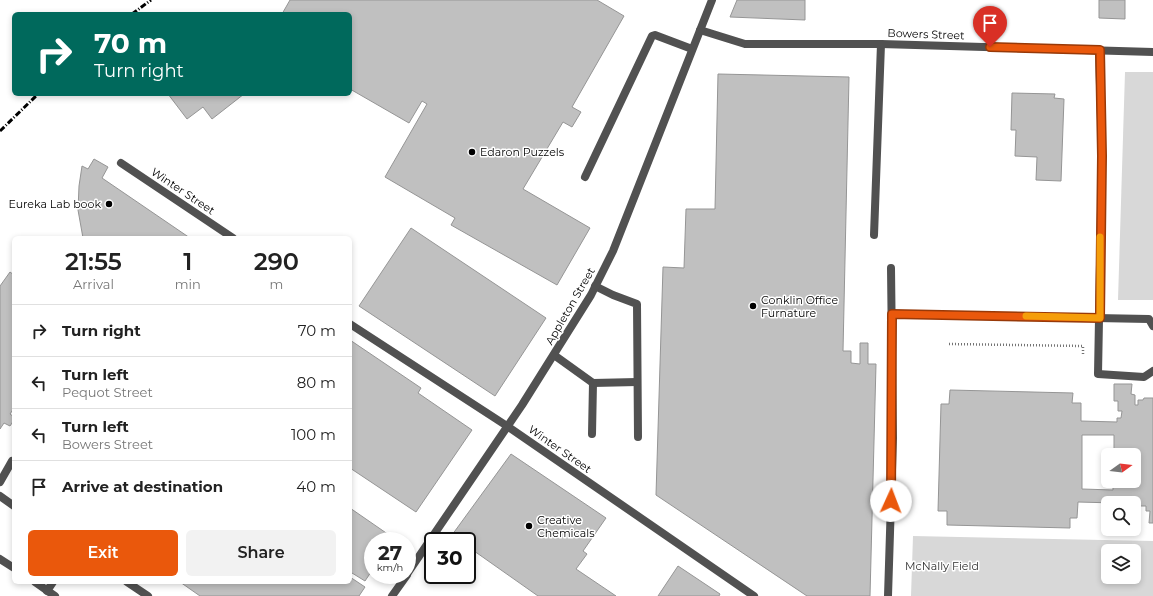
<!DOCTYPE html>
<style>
:root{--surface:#fff;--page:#f2f2f2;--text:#222;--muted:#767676;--line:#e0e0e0;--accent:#ea580c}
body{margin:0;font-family:Montserrat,sans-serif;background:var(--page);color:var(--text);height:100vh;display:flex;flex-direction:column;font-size:15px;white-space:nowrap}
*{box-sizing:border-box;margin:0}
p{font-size:13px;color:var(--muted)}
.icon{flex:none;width:22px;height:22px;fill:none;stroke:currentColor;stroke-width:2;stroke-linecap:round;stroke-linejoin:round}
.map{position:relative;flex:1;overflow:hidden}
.sheet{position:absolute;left:12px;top:236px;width:340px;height:348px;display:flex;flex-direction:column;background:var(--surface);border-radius:6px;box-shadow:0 2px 6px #0003}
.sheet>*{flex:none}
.banner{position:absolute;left:12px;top:12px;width:340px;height:84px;border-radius:6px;box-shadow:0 2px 6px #0003;background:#00695c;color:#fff;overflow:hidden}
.needle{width:26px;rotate:75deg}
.fabs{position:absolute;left:1101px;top:448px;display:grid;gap:8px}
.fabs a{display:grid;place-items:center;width:40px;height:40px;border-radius:6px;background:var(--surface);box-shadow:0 2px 6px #0003;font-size:20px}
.speed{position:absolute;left:364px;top:532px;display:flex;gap:8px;font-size:20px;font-weight:700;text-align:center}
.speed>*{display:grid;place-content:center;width:52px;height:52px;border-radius:50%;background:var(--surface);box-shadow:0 2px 6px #0003;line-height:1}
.speed small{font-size:10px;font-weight:400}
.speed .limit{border:2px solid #111;border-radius:6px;background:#fff;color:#111}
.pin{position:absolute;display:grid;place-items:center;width:34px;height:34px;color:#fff;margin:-41px -17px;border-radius:50% 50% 50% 0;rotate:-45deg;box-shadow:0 0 4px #0007}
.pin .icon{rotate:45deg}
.me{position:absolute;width:44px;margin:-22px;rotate:2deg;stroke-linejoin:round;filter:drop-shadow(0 0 3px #0008)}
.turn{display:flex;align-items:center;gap:14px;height:84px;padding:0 16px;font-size:18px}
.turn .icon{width:52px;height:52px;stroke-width:2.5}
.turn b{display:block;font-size:28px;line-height:34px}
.eta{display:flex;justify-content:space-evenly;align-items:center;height:68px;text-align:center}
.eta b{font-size:24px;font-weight:600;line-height:28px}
.action{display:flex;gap:8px;margin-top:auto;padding:8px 16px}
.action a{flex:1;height:46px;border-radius:6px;background:var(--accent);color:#fff;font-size:16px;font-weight:600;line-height:46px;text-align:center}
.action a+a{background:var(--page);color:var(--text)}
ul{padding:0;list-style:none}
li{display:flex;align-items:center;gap:12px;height:52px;padding:0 16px;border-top:1px solid var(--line)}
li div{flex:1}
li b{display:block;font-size:15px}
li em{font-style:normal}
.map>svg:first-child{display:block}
.green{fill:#d8d8d8;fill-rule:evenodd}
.building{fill:#c0c0c0;stroke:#959595;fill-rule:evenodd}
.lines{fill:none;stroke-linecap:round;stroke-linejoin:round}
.path{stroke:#737373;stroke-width:2.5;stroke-dasharray:1 2;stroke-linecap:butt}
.service{stroke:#515151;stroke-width:8}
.minor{stroke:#515151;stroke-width:8}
.tertiary{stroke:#515151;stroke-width:8}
.rail{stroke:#000;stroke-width:3;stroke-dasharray:6 2 1 2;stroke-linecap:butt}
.route-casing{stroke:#983908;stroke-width:10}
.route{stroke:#ea580c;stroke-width:7}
.slow{stroke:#f59e0b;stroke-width:7}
.poi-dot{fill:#000;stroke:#fff;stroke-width:1.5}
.labels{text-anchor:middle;stroke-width:3;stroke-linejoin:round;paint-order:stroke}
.street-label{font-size:11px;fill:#000;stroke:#fff}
.poi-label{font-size:11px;fill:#000;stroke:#fff;text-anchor:start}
.park-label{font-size:11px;fill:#2f2f2f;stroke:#fff}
</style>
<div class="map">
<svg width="1153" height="596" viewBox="0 0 1153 596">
<rect width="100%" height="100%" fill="#fff"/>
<g class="green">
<polygon points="1125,72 1153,72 1153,300 1118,300"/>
<path d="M913,536L1153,541V596H911ZM1108,551H1134V577H1108Z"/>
</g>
<g class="building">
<polygon points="290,0 597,0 624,16 572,107 581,112 572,127 563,122 523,189 590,228 557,285 451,225 455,218 385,177 427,104 422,101 409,123 350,89 350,14 282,14"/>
<polygon points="737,0 805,0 805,20 730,17"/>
<polygon points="1099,0 1125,0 1125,19 1099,18"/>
<polygon points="718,74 849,77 843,351 851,351 851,363 860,364 860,343 868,343 868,364 876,364 870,596 807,596 656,495 663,267 684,268 686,209 715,209"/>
<polygon points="1012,93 1055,94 1054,98 1064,99 1061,181 1036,180 1037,157 1015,156 1016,130 1011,130"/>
<polygon points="168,94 244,94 212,119 203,107 187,119"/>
<polygon points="94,159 108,167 102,178 190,238 83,238 78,210 79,186 82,166 88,169"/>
<polygon points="411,228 546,318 495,396 359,306"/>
<polygon points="10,272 14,275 14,408 10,414 14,417 14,420 10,426 4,423 0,429 0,286"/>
<polygon points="350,340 421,388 418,393 472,430 416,512 350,468"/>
<path d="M1114,384H1132L1131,394L1135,395V405H1138V400H1143L1144,398H1153V523H1149L1150,511H1146V506H1138V500H1115V503L1078,502L1077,518H1070V528L947,525V511H938L941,404H949L950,390L1073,393L1072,403H1081V421L1117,422V418H1121L1122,411H1118V401H1114ZM1082,435H1114V455H1134V481H1113V490L1082,489Z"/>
<polygon points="511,454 606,518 583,551 587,554 576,569 616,596 538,596 467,546 467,541 460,541 452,535"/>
<polygon points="350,508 392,537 390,541 373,541 373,569 365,581 352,573 350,577"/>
<polygon points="678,566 720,594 719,596 658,596"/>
<polygon points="350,577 365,587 359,596 200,596 180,582 350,582"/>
</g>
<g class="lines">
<polyline class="path" points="949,344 1083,346 1083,354"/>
<g class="service">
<polyline points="1099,50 1102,156 1098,374 1144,377 1153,371"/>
<polyline points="585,177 652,36 655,35 692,49"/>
<polyline points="874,235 881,44"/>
<polyline points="595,286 613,295 637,304 638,437"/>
<polyline points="892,314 1149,319 1153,326"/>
<polyline points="554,355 593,383 637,382"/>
<polyline points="592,434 593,383"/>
<polyline points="0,482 12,461 14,463"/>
<polyline points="0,559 14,568"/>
<polyline points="35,582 55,596"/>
<polyline points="47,591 53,582"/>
</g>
<g class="minor">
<polyline points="700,30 745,44 881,44 1153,52"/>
<polyline points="121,163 233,238"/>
<polyline points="350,324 507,426 754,596"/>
<polyline points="888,596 893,438 891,268"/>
</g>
<g class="tertiary">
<polyline points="0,496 14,506"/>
<polyline points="407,574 522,405 591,295 613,251 712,0"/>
<polyline points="127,582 148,596"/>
<polyline points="392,596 407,575"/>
</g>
<g class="rail">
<polyline points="132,14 151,0"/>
<polyline points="0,131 38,94"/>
</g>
</g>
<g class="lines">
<g class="route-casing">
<polyline id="route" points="891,501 892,314 1100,318 1102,156 1100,50 990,47"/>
</g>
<use href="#route" class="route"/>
<polyline class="slow" points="1026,316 1100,318 1100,237"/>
</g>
<g class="poi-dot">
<circle cx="472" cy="152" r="4"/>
<circle cx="109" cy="204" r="4"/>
<circle cx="753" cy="306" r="4"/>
<circle cx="529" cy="526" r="4"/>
</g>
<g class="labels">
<g class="street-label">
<text transform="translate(926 34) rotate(2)" y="4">Bowers Street</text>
<text transform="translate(183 191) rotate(34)" y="4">Winter Street</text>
<text transform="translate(570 306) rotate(-60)" y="4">Appleton Street</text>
<text transform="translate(560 449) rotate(35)" y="4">Winter Street</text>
</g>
<g class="poi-label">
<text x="480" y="156">Edaron Puzzels</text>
<text x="101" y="208" text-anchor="end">Eureka Lab book</text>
<text x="761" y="304">Conklin Office<tspan x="761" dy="13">Furnature</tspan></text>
<text x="537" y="524">Creative<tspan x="537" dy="13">Chemicals</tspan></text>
</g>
<g class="park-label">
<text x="942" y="570">McNally Field</text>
</g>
</g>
</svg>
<div class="fabs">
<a><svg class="needle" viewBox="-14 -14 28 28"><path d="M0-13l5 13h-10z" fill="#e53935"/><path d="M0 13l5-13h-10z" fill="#767676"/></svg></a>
<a><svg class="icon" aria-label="search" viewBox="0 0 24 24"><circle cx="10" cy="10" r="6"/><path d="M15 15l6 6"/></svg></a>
<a><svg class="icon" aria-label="layers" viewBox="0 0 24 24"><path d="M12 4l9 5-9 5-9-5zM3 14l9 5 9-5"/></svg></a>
</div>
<div class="speed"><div>27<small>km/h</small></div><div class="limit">30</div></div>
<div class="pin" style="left:990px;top:47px;background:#d93025"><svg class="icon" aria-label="arrive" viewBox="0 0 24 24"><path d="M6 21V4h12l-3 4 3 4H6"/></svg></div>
<svg class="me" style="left:891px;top:501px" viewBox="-20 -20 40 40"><circle r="19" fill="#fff"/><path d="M0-13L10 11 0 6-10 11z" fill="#ea580c"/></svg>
<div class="banner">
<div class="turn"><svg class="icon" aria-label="right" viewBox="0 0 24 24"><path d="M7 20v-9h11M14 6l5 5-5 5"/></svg><div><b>70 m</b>Turn right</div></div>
</div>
<section class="sheet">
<div class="eta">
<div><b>21:55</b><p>Arrival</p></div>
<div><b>1</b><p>min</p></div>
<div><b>290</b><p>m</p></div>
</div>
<ul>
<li><svg class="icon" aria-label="right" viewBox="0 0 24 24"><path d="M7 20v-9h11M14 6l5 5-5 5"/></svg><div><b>Turn right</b></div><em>70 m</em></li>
<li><svg class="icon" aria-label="left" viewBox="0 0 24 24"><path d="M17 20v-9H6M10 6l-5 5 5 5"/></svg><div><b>Turn left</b><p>Pequot Street</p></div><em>80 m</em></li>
<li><svg class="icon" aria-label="left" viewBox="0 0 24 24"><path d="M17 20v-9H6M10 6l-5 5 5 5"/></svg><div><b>Turn left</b><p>Bowers Street</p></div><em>100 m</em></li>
<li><svg class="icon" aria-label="arrive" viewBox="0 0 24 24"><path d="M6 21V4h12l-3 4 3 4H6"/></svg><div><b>Arrive at destination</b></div><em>40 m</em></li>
</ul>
<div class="action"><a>Exit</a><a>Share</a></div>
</section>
</div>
